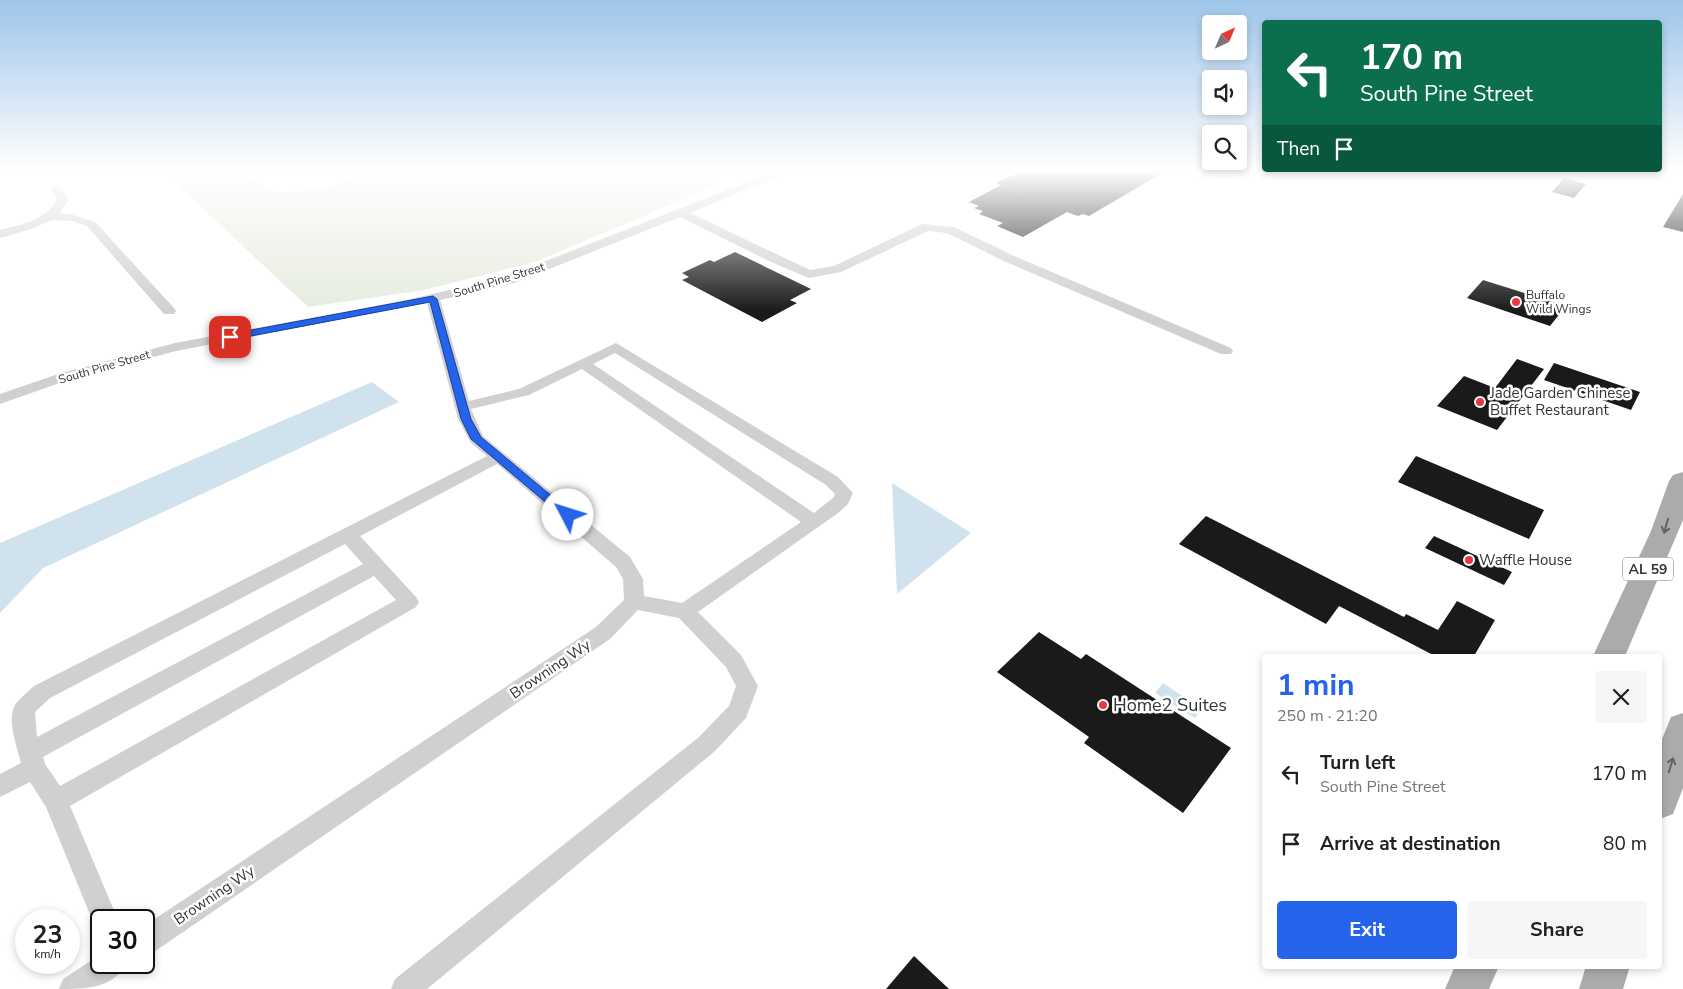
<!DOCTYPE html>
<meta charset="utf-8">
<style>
:root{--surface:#fff;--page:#f6f6f6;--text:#202124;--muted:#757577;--accent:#2563eb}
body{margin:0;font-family:"Nunito Sans",sans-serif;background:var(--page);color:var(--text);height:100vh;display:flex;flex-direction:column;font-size:19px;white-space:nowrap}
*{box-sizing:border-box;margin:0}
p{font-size:16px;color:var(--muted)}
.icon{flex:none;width:28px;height:28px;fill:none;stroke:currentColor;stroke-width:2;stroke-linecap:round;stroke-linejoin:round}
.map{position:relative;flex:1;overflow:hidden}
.drawer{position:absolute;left:1262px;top:654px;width:400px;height:315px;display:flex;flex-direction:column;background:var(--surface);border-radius:5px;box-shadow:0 2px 8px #0003}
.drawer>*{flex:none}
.guide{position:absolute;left:1262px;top:20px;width:400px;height:152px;border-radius:5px;box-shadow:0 2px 8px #0003;background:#0b6e4f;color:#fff;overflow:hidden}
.needle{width:32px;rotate:44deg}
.buttons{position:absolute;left:1202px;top:15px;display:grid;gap:10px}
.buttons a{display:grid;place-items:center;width:45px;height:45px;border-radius:5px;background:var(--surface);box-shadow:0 2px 8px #0003;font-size:25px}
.speed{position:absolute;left:15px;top:909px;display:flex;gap:10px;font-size:25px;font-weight:700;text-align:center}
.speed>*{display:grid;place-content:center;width:65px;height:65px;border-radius:50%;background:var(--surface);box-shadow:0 2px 8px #0003;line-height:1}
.speed small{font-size:12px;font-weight:400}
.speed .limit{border:2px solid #111;border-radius:8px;background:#fff;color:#111}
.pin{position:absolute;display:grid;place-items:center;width:42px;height:42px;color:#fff;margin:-21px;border-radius:10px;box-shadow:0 2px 8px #0006}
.me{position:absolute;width:55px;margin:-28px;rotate:310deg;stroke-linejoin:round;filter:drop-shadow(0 0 4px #0008)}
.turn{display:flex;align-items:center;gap:18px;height:105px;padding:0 15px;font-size:22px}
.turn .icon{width:65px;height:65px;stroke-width:2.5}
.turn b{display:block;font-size:35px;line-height:42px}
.then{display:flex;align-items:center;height:48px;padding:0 15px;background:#0003;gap:10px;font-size:19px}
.round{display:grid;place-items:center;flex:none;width:52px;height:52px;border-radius:5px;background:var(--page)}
.overview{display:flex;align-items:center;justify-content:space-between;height:85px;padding:0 15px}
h1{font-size:30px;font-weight:700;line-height:38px;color:var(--accent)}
.primary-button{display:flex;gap:10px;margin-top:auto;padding:10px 15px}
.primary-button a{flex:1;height:58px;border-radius:5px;background:var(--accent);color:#fff;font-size:20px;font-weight:700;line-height:58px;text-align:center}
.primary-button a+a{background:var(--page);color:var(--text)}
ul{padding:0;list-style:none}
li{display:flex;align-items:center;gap:15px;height:70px;padding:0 15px}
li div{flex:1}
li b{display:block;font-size:19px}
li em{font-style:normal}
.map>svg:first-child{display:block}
.green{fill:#e6ecdf}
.water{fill:#cfe2ee}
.building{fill:#1a1a1a}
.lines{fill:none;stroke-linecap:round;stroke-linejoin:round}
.minor{fill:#d0d0d0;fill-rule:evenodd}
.primary{fill:#ababab;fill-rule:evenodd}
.oneway{stroke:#636363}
.route{fill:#2563eb;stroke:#184099}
.poi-dot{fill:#e63946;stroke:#fff;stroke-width:2}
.labels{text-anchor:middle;stroke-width:5;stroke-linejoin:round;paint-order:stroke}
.far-street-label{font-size:12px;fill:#333;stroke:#fff}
.far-poi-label{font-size:12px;fill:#333;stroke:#fff;text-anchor:start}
.shield{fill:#fff;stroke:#707070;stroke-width:1}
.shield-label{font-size:14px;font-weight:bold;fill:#333}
.poi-label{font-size:15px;fill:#333;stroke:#fff;text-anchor:start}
.street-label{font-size:15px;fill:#333;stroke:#fff}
.near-poi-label{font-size:18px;fill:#333;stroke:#fff;text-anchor:start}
</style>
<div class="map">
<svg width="1683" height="989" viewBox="0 0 1683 989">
<rect width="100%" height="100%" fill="#fff"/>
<polygon class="green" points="164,172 237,172 278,193 320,189 376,172 704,172 719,184 535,262 424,290 308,307"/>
<g class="water">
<polygon points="372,382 399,402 43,568 0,613 0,543"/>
<polygon points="892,483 971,533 897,594"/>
<polygon points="1163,683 1202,709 1195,718 1155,693"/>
</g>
<g class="building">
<polygon points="1019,172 1164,172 1089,216 1083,214 1078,216 1067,212 1023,237 997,226 1003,223 979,214 983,211 974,208 979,206 969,202 1001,185 996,183"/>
<polygon points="1564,178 1586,184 1574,198 1552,192"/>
<polygon points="1683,194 1683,232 1663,227"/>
<polygon points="735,252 811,289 790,300 797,303 762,322 682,280 689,277 682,273 710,260 714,262"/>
<polygon points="1483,280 1566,306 1550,326 1467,298"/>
<polygon points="1517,359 1544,369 1497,430 1437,406 1464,376 1495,388"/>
<polygon points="1554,363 1640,392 1631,410 1544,380"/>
<polygon points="1416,456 1544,510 1529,539 1398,482"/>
<polygon points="1206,516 1404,617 1406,614 1438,630 1457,601 1495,620 1474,656 1435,656 1339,606 1326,624 1179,544"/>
<polygon points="1434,536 1512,572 1504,585 1425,548"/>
<polygon points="1039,632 1081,659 1086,654 1231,748 1183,813 1084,743 1089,737 997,672"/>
<polygon points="914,956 949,989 886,989"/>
</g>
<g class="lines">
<g class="minor">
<path d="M773,172H788L690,213L810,270L834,266L922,224L954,227L1012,255L1231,348L1233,351L1231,354H1221L1004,261L947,233L928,231L841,272L809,278L771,262L680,217L514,283L440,300L469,401L519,389L616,343L838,477L853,493L848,504L838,513L698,612L741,655L758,686L746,718L715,751L427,989H391L395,979L699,737L729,706L736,686L726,667L679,618L638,610L610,639L154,952L144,955V926L596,627L624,600L623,579L616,567L497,464L360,536L416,597L419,602L416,607L70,806L118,920H101V932L96,929L46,807L30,782L0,797V774L21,763C17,747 5,717 17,702C22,696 29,691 34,686L487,456L471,443L458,419L427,303L176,351L71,379L0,404V394L61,373L175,343L402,301L505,277ZM615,353L826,485L835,494L834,497L814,513L593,364ZM582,369L801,522L682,603L644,596L643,579L630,557L483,436L471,409L529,395ZM345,544L363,564L37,737L35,712L50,698ZM374,576L396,600L60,786L45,764L43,757Z"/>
<path d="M55,185L59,186L69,200L59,213L73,215L95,222L174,308L176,311L174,314H164L87,226L72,221L52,220L31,229L0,238V230C21,225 45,220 57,200L50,188Z"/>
<path d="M101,954V962H127C114,989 85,989 59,989L63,979Z"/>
</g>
<g class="primary">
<polygon points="1683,472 1683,520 1625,656 1593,656 1651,531 1669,481 1673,475"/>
<polygon points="1683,713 1683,788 1673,814 1660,819 1660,744 1671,717"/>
<polygon points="1455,966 1499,966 1489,989 1445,989"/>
<polygon points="1586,966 1630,966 1623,989 1579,989"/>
</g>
</g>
<defs><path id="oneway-shaft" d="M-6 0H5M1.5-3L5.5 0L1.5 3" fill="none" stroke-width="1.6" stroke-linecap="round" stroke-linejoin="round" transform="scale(1.25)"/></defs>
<g class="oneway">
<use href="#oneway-shaft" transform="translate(1666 526) rotate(106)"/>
<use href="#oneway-shaft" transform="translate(1671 765) rotate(-73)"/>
</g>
<linearGradient id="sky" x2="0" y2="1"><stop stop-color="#9ec6ea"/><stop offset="0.55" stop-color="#fff"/><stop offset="1" stop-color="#fff" stop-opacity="0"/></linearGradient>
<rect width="1683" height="311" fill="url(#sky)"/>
<polygon class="route" points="433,296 437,299 471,419 481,437 572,513 572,518 564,518 471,439 461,419 430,302 230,340 225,337 230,334"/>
<g class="poi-dot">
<circle cx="1516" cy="302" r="5"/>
<circle cx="1480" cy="402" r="5"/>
<circle cx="1469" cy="560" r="5"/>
<circle cx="1103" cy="705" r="5"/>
</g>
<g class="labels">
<g class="far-street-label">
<text transform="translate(499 280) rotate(-17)" y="4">South Pine Street</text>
<text transform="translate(104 367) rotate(-16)" y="4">South Pine Street</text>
</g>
<g class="far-poi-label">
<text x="1526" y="299">Buffalo<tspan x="1526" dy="14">Wild Wings</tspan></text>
</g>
<rect class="shield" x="1623" y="557.5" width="50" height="23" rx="4"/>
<g class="shield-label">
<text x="1648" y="574">AL 59</text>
</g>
<g class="poi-label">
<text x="1490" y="398">Jade Garden Chinese<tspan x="1490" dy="17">Buffet Restaurant</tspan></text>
<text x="1479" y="565">Waffle House</text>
</g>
<g class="street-label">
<text transform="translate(550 669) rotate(-34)" y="5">Browning Wy</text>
<text transform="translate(214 895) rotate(-34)" y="5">Browning Wy</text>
</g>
<g class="near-poi-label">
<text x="1113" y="711">Home2 Suites</text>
</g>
</g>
</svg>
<div class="buttons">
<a><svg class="needle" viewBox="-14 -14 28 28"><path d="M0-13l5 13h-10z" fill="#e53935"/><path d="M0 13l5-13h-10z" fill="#757577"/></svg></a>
<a><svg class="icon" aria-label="sound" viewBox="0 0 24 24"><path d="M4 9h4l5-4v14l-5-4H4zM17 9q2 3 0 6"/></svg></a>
<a><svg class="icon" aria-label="search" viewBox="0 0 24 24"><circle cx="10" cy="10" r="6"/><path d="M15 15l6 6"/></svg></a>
</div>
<div class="speed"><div>23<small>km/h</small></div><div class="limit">30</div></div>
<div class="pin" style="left:230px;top:337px;background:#d93025"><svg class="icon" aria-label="arrive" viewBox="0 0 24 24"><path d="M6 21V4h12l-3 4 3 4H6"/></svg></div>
<svg class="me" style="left:568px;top:515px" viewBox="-20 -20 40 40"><circle r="19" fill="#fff"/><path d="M0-13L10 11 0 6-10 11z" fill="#2563eb"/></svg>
<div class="guide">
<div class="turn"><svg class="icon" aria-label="left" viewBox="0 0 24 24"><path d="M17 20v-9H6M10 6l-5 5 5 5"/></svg><div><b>170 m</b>South Pine Street</div></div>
<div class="then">Then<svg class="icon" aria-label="arrive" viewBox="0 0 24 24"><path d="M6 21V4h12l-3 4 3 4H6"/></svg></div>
</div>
<section class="drawer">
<div class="overview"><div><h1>1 min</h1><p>250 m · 21:20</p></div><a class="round"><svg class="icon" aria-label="close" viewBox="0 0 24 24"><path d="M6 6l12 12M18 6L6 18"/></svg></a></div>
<ul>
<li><svg class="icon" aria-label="left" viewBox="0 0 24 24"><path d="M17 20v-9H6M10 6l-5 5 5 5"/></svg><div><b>Turn left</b><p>South Pine Street</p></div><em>170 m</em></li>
<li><svg class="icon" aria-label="arrive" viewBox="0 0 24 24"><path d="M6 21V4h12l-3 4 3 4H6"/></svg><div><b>Arrive at destination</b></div><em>80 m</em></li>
</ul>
<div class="primary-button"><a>Exit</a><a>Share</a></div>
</section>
</div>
